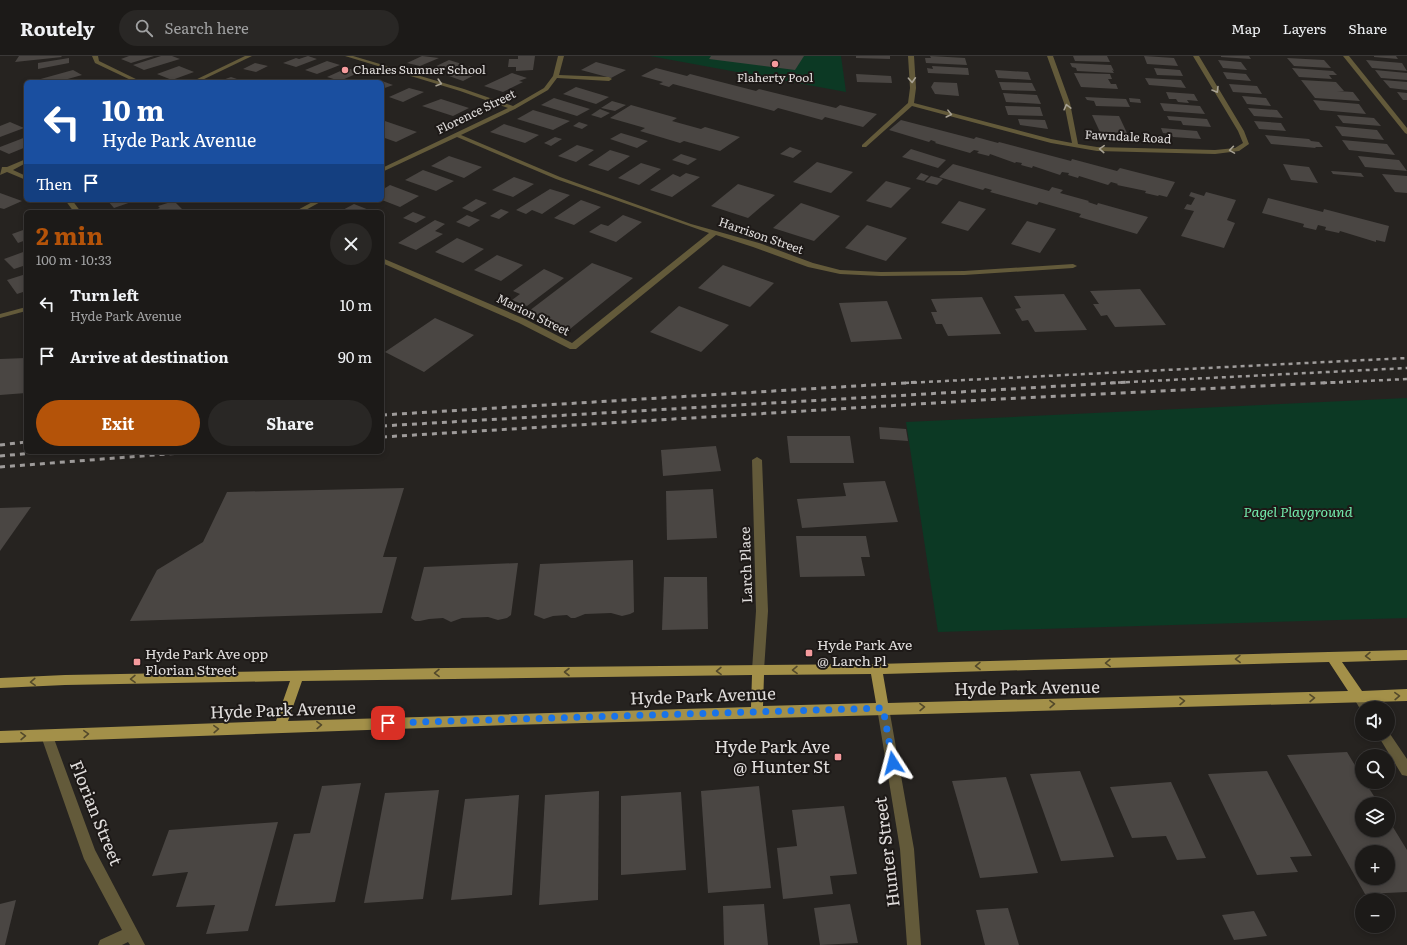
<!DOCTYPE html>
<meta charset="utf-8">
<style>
:root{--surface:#1c1a18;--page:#292725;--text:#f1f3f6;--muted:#a0a1a2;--line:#3a3837;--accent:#b45309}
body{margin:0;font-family:Literata,serif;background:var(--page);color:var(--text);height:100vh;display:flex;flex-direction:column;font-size:15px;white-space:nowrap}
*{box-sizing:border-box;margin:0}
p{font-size:13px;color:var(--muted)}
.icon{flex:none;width:22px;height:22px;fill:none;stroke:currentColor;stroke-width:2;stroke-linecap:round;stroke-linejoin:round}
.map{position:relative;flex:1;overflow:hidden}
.drawer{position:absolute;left:24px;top:154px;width:360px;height:244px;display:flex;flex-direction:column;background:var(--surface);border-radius:6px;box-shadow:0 2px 6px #0003,0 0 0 1px var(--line)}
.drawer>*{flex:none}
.banner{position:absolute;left:24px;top:24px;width:360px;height:122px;border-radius:6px;box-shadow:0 2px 6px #0003,0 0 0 1px var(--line);background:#1a4fa0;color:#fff;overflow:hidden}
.controls{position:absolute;left:1355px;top:645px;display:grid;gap:8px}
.controls a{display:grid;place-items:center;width:40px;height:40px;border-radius:50%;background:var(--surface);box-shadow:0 2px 6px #0003,0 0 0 1px var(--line);font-size:20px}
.pin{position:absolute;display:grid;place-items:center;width:34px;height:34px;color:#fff;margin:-17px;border-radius:8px;box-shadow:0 2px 6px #0006}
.me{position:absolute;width:44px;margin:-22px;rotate:351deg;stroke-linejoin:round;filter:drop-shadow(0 0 3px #0008)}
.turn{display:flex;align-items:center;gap:14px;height:84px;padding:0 12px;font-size:18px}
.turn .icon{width:52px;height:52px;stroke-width:2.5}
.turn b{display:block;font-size:28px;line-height:34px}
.then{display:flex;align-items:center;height:38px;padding:0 12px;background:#0003;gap:8px;font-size:15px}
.round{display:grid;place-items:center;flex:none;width:42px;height:42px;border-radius:21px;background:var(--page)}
.headline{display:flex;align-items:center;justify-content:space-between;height:68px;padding:0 12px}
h1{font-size:24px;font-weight:700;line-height:30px;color:var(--accent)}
.cta{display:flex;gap:8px;margin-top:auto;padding:8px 12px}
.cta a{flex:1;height:46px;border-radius:24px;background:var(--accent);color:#fff;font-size:16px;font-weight:700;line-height:46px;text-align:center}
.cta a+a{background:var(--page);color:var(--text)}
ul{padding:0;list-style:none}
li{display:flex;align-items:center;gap:12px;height:52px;padding:0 12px}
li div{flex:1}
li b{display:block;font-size:15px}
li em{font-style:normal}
header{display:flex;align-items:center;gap:24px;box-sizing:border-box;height:56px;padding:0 20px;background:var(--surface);border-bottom:1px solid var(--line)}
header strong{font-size:19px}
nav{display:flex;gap:22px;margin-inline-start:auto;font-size:14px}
.search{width:280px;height:36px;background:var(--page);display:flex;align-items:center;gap:10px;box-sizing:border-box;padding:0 14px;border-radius:22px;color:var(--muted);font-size:15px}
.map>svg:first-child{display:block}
.green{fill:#0c3924}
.building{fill:#4a4643;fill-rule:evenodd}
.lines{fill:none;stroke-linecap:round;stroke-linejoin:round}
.minor{fill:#635a3a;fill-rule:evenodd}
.major{fill:#a39049;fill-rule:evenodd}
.rail-far1{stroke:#9e9b9a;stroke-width:2.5;stroke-dasharray:4 4;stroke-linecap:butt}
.rail{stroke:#9e9b9a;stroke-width:3;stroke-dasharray:5 5;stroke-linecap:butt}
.oneway{stroke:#a8a293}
.oneway2{stroke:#53492b}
.route{stroke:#1a73e8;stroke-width:7;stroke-dasharray:0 12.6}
.poi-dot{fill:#f59b9d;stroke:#1d1917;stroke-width:1.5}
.labels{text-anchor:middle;stroke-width:4;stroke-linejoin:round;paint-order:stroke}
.far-poi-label{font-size:12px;fill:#e0dddc;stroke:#1d1917;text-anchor:start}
.far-street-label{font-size:12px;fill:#e0dddc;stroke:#1d1917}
.park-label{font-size:14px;font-style:italic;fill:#73ebac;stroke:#1d1917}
.street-label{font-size:14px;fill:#e0dddc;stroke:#1d1917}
.poi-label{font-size:14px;fill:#e0dddc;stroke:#1d1917;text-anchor:start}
.near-street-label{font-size:17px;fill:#e0dddc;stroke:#1d1917}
.near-poi-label{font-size:17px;fill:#e0dddc;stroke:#1d1917;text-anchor:end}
</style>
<header>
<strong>Routely</strong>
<div class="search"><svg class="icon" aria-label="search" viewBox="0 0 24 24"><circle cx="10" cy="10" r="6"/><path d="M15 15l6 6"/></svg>Search here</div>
<nav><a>Map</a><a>Layers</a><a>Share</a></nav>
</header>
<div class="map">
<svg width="1407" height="889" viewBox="0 0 1407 889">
<rect width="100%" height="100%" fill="#262320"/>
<g class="green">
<polygon points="650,0 841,0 846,36"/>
<polygon points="1407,342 1407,562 938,576 906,366"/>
</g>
<g class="building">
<polygon points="19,0 61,0 62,1 15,6"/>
<polygon points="129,0 154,0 131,7 121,3"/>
<polygon points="161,0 172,0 180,3 144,14 133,9"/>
<polygon points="308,0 317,3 296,11 283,7 296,2 299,3"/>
<polygon points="422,0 439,2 420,10 407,7"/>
<polygon points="518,0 535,0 533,14 516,15 516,11 508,11 509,3 518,3"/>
<polygon points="711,0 804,0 795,14 709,3"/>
<polygon points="856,0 890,0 890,3 856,2"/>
<polygon points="930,0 965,2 967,9 926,7 925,2 931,2"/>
<polygon points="1073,0 1107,0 1110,6 1075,5"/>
<polygon points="1144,0 1174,2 1178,10 1147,8"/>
<polygon points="1221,0 1249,0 1251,3 1221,1"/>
<polygon points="1374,0 1396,0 1398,3 1374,1"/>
<polygon points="69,2 69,7 38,13 38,7"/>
<polygon points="1287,2 1324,4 1331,12 1294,10"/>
<polygon points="449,4 462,8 443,17 430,13"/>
<polygon points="1218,4 1241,6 1247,14 1223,12"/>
<polygon points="1366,4 1402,7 1407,15 1372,12"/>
<polygon points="327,5 340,9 317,18 305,14"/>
<polygon points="596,6 626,14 611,22 581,14"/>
<polygon points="255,7 268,10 256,16 243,13"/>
<polygon points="1070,7 1111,9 1114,15 1112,14 1114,17 1077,15 1076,12 1072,11"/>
<polygon points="179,10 194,16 172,24 157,18"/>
<polygon points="470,10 484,14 463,25 449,20"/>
<polygon points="932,10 968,12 969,19 928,17 927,12 933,13"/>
<polygon points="347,12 360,16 340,25 327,21"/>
<polygon points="656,12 687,20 690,18 756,35 759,33 836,52 840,49 877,58 863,71 825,61 822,64 778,52 774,55 673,28 669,31 659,28 663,26 641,20"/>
<polygon points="1154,12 1180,14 1183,20 1157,19"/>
<polygon points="1292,12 1333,15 1337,19 1329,19 1332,23 1299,21"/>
<polygon points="73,14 82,19 57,26 41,26 37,24"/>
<polygon points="995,14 1028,16 1031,24 998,22"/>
<polygon points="1375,14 1407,17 1407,24 1381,22"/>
<polygon points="1223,16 1246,18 1251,25 1227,23"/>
<polygon points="512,17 527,22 519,25 523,26 503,36 484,30"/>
<polygon points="1074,17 1110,18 1112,23 1108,23 1111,28 1116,28 1118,33 1081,31"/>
<polygon points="856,18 891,20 892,27 857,26"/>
<polygon points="231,21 246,26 217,26"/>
<polygon points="1145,22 1181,24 1186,32 1149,29"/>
<polygon points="378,24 382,25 393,29 382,33 382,26 373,26"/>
<polygon points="1301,24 1336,26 1344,35 1337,35 1353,36 1360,45 1315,42"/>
<polygon points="1383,24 1407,26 1407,34 1390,32"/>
<polygon points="934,26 957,27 959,40 935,38 931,31"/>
<polygon points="999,26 1032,27 1036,35 1002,34"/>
<polygon points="1229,28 1257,30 1262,38 1233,36"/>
<polygon points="576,31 609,41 596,48 563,38"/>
<polygon points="409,32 424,36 403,46 389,41"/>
<polygon points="1166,36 1194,38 1198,45 1187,44 1189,47 1178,46 1176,43 1169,43"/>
<polygon points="1397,36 1407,37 1407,44 1403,44"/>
<polygon points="1003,37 1037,39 1041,48 1006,46"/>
<polygon points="1242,40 1266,42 1271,50 1247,48"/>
<polygon points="1085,41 1126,43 1130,51 1096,50 1094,45 1087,44"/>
<polygon points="554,42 590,53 577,60 541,49"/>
<polygon points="1129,42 1140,43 1141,47 1130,46"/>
<polygon points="441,43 469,52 453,60 422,50"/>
<polygon points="1313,44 1359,48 1366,58 1320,54"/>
<polygon points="612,45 626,49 615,55 601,52"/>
<polygon points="1160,47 1200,50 1205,58 1164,55"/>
<polygon points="631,49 677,62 672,65 701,73 705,71 740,81 720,95 684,85 680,87 640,75 645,72 610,62"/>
<polygon points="1005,50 1040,51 1043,60 1008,59"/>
<polygon points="1248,52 1277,54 1283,62 1254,60"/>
<polygon points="600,53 610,57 601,62 591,59"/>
<polygon points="533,54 570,65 553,74 517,63"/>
<polygon points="1092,59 1119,60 1127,77 1100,76"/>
<polygon points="1337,59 1374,62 1381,70 1343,67"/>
<polygon points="1167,60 1207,63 1211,71 1183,69 1181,65 1169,64"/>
<polygon points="1018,63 1045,64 1048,73 1020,69"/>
<polygon points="382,64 417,76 396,86 382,81"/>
<polygon points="901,64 974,83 976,81 998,87 999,86 1071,105 1072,103 1117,115 1120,112 1175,126 1167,141 1159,139 1158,140 1145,137 1146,135 1117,129 1118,128 1111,126 1108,129 1079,120 1078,122 1068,119 1069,117 1062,116 1060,119 1033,110 1032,112 1021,109 1022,107 1016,106 1015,107 990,98 989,100 977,97 979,95 974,94 970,97 935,87 936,86 931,84 929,86 889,74"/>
<polygon points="1254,65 1281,67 1286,75 1259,73"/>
<polygon points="10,66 24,72 0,81 0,70"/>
<polygon points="579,66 588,69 582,73 573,70"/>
<polygon points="504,68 539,79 525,87 490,76"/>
<polygon points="1335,70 1377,74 1384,84 1342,80"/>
<polygon points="1161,72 1197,75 1201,83 1173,81 1171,78 1163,77"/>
<polygon points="621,77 648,85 637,92 610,83"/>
<polygon points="1265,79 1309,83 1311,85 1319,86 1323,91 1315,91 1316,92 1271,88"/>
<polygon points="26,81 26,91 9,98 0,94 0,91"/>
<polygon points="555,81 562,83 551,90 544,87"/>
<polygon points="1342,84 1387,88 1395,99 1349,94"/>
<polygon points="577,89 594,94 576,106 558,100"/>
<polygon points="790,91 802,95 793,102 780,98"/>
<polygon points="911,93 946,104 938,112 902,101"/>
<polygon points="610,94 630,100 608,115 588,109"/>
<polygon points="681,98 697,103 688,109 672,104"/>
<polygon points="449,100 482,111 464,122 431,110"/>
<polygon points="1358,100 1399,104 1407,115 1365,111"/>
<polygon points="817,106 853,116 831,137 793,126"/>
<polygon points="641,107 661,113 639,129 618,122"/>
<polygon points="953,108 1049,135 1052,131 1063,134 1060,137 1089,145 1088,146 1097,149 1098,147 1148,161 1137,178 1079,161 1081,158 1039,146 1037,149 990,136 992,134 985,132 983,134 939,121"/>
<polygon points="1283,108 1309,111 1318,127 1291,124"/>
<polygon points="423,114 454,125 436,135 405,124"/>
<polygon points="1331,115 1361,117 1364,121 1333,118"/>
<polygon points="686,117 700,121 672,141 650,134 673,118 680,121"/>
<polygon points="921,117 929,120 924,125 916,123"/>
<polygon points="1382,118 1407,120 1407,137 1395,136"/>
<polygon points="931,120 943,123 937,129 925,126"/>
<polygon points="514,121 534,128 513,141 492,134"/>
<polygon points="886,125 911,132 891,152 866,145"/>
<polygon points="738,128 775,139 748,162 711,150"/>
<polygon points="390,129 419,140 400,151 382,144 382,134"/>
<polygon points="550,133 570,139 542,158 532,154 526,158 516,154"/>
<polygon points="1191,136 1204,140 1206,136 1236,144 1227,164 1235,167 1224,192 1181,180 1194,155 1184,153 1187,148 1191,149 1195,142 1189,140"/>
<polygon points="0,137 22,145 4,153 0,152"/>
<polygon points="1268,142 1323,156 1324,153 1389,170 1385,186 1376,184 1376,186 1340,175 1339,177 1325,174 1326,171 1318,169 1316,174 1303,171 1304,168 1262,157"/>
<polygon points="476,143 487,147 472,156 462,152"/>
<polygon points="107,144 137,144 114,152"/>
<polygon points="581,144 601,151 574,169 554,162"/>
<polygon points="174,145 185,156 150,156 160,152 158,150"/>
<polygon points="959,145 986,153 968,175 941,167"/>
<polygon points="801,147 840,160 814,185 773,172"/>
<polygon points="354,148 374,156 339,156"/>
<polygon points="501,153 509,156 499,163 490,160"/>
<polygon points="413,156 426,161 416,167 403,162"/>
<polygon points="467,159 480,164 469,171 456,166"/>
<polygon points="623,159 642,166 616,186 589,176 601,168 608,170"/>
<polygon points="435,164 445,168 435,175 443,178 416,194 398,187"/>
<polygon points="1027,165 1056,173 1040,197 1011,188"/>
<polygon points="867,169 907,182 886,205 845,192"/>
<polygon points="26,173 26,184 18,187 12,178"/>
<polygon points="457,182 484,193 463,207 435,196"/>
<polygon points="26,195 26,209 14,213 4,203"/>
<polygon points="497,199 523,209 501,225 474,214"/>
<polygon points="592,207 633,222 570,273 529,255"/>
<polygon points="723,209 774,227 750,251 698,232"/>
<polygon points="544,213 564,222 527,250 512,244 520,238 513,235"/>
<polygon points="26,218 26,235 17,238 7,224"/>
<polygon points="1140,233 1166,269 1115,271 1107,259 1101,260 1093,248 1099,248 1090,235"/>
<polygon points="1064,238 1087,274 1035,276 1028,264 1022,265 1015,253 1021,252 1014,240"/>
<polygon points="982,241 1001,278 948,280 942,268 936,268 931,256 937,256 931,243"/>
<polygon points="887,245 902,283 851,286 839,247"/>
<polygon points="679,250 729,269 701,296 650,276"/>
<polygon points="435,262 474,279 424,316 385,296"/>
<polygon points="26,302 26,337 0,339 0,303"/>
<polygon points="879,371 906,373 908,385 880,383"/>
<polygon points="787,380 850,380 854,407 790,407"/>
<polygon points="716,390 721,415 663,420 661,394"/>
<polygon points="885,425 898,466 802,472 797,443 846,440 843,427"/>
<polygon points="404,432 383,501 397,501 382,557 130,565 157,514 203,486 227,436"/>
<polygon points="713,433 717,482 667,484 666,435"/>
<polygon points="31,451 0,495 0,452"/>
<polygon points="796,480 866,480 870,501 861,501 865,520 800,521"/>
<polygon points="633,504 634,556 630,558 622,560 611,557 585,558 575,562 571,562 567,559 553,560 544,563 534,559 540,508"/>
<polygon points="518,507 511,559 507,562 498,564 488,561 462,562 451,566 443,562 429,563 420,565 415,565 411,562 424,511"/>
<polygon points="664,521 707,521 708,573 662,574"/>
<path d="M1347,696L1362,721V726H1365L1379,748H1362V774H1388V763L1407,794V836L1365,838L1287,699ZM1362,796H1388V822H1362Z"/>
<polygon points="1080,715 1114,801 1061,805 1030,718"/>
<polygon points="1267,715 1312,800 1290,801 1298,816 1257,819 1208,718"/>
<polygon points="1006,721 1038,817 980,822 952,725"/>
<polygon points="1171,726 1206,802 1177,804 1166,780 1132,782 1110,731"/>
<polygon points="361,727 335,846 275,850 294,778 310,777 322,730"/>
<polygon points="759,730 771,832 708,837 701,735"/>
<polygon points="439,734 423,843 364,847 385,737"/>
<polygon points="599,735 598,844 539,849 545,739"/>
<polygon points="681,736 686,814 621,819 621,740"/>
<polygon points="519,739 512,839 451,844 465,743"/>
<polygon points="844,750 857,818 830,820 833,838 783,843 777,792 797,790 792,754"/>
<polygon points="278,766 248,875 206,878 215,849 176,851 188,816 152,820 169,774"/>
<polygon points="16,844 5,889 0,889 0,848"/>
<polygon points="764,848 768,889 724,889 723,850"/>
<polygon points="850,848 858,887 820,889 814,852"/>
<polygon points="1008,852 1019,889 985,889 976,854"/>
<polygon points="1254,855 1267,880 1234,884 1222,859"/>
</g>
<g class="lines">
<g class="minor">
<polygon points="92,0 98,0 99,5 142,26 135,26 95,7"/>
<polygon points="245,0 252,0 198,26 191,26"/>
<polygon points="345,0 353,0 464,33 513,50 544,32 553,20 558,0 564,0 559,19 609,21 612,23 609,25 557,22 548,34 515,53 461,79 560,121 691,168 759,187 813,207 840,214 881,216 964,215 1073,208 1077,210 1073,212 964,219 881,220 840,218 808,211 753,191 716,179 576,293 570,293 519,267 382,207 382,202 525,263 572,287 709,177 556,123 457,81 382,116 382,112 508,52 460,35"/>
<polygon points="908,0 914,0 916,32 914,47 1051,83 1072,87 1064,47 1047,0 1053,0 1070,47 1078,88 1097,91 1215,94 1235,92 1243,87 1238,75 1193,0 1199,0 1244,75 1249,88 1239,95 1215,98 1097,95 1051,87 912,50 866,91 862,91 862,89 908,47 910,32"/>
<polygon points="1343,0 1349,0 1407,72 1407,78 1405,77"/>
<polygon points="26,103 26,107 13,114 26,120 26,124 7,116 0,119 2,111 7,111"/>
<polygon points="65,144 72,144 81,156 74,156"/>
<polygon points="316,144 324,144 302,156 294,156"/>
<polygon points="26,251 26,255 0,262 0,258"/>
<polygon points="757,401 762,404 768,555 764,614 762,618 758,619 754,618 752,614 756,555 752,404"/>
<polygon points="1359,635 1363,637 1372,652 1362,652 1362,656 1353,641 1355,637"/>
<polygon points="883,646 887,648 889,652 914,793 921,889 907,889 900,793 877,652 879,648"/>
<polygon points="47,674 51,676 53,680 95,794 145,889 130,889 128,886 122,889 98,889 100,884 122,874 84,803 41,680 43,676"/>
<polygon points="1388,675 1407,703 1407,720 1402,719 1377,678 1388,678"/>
</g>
<path class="major" d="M1407,594V604L1342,606L1362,635L1407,633V645L509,669L0,687V675L276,665L290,625L65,629L0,632V622L65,619L445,612L876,608ZM1329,606L1348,635L888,647L883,618ZM871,618L876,647L763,650L764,619ZM752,619L751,651L288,665L302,625Z"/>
<g class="rail-far1">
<polyline points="905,327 1407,302"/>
<polyline points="1110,327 1407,312"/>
<polyline points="1323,327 1407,323"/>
</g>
<g class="rail">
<polyline points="382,359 921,326"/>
<polyline points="382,370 1129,326"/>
<polyline points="382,381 999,343 1343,326"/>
<polyline points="0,389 26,386"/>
<polyline points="0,400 45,396"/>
<polyline points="0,411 193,396"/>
</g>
</g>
<defs><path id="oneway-chevron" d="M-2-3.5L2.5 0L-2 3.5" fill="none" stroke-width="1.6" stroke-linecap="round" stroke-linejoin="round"/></defs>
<g class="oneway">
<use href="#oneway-chevron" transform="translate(912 24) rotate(87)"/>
<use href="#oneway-chevron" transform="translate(439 27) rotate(17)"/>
<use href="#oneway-chevron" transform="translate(1216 34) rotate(59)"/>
<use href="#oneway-chevron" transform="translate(1067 51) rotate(-104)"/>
<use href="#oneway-chevron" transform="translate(949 58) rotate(14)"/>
<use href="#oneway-chevron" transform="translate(1102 93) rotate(-177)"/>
<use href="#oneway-chevron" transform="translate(1232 94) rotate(171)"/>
</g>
<g class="oneway2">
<use href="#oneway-chevron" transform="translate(1368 600) rotate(179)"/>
<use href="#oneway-chevron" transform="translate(1238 603) rotate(179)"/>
<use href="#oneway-chevron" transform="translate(1108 607) rotate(179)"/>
<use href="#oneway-chevron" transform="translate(978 610) rotate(179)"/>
<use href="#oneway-chevron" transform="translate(795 614) rotate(179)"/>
<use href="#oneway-chevron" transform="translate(719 615) rotate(179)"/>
<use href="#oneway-chevron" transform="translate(567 616) rotate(180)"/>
<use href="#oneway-chevron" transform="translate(437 617) rotate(179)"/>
<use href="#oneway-chevron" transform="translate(133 623) rotate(179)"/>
<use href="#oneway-chevron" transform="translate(33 626) rotate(177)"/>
<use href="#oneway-chevron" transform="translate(1397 640) rotate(-2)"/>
<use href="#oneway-chevron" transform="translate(1312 642) rotate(-1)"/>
<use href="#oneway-chevron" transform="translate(1182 645) rotate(-1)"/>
<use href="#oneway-chevron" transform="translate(1052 648) rotate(-1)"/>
<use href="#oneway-chevron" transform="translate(922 651) rotate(-1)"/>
<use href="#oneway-chevron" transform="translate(319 669) rotate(-2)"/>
<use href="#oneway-chevron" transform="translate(216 673) rotate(-2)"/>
<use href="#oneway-chevron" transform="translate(86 678) rotate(-2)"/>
<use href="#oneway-chevron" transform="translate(23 680) rotate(-1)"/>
</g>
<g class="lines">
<polyline class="route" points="388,667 883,652 893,707"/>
</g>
<g class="poi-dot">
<circle cx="775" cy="8" r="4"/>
<circle cx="345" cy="14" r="4"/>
<rect x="805" y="593" width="8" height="8" rx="2"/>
<rect x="133" y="602" width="8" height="8" rx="2"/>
<rect x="834" y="697" width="8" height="8" rx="2"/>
</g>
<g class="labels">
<g class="far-poi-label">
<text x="353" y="18">Charles Sumner School</text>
<text x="775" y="26" text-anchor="middle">Flaherty Pool</text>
</g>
<g class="far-street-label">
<text transform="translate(476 56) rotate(-26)" y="4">Florence Street</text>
<text transform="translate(1128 81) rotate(3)" y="4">Fawndale Road</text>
<text transform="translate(761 180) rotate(19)" y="4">Harrison Street</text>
<text transform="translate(533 259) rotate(26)" y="4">Marion Street</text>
</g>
<g class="park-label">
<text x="1298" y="461">Pagel Playground</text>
</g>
<g class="street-label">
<text transform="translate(746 509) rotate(-92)" y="5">Larch Place</text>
</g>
<g class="poi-label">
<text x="817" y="594">Hyde Park Ave<tspan x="817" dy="16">@ Larch Pl</tspan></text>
<text x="145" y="603">Hyde Park Ave opp<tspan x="145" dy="16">Florian Street</tspan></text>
</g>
<g class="near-street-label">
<text transform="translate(1027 632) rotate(-1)" y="6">Hyde Park Avenue</text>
<text transform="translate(703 640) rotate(-2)" y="6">Hyde Park Avenue</text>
<text transform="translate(283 654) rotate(-2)" y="6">Hyde Park Avenue</text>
<text transform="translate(96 757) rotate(68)" y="6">Florian Street</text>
<text transform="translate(887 796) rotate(-97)" y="6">Hunter Street</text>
</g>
<g class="near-poi-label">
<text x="830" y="697">Hyde Park Ave<tspan x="830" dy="20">@ Hunter St</tspan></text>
</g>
</g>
</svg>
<div class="controls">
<a><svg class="icon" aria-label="sound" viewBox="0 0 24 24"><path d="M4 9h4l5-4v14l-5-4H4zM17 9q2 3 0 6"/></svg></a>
<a><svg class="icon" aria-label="search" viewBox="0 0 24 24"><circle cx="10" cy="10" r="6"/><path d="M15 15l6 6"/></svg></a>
<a><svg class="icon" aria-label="layers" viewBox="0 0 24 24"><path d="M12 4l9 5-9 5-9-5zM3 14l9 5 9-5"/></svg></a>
<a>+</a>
<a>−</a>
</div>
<div class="pin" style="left:388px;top:667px;background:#d93025"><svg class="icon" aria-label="arrive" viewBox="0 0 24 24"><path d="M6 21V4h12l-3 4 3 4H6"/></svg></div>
<svg class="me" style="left:893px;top:707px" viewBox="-20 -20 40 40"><path d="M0-17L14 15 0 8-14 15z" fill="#1a73e8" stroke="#fff" stroke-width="4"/></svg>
<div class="banner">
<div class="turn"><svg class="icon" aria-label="left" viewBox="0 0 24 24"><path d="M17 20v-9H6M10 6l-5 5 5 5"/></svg><div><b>10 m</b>Hyde Park Avenue</div></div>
<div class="then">Then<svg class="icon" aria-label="arrive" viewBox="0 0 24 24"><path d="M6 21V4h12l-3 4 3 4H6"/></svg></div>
</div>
<section class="drawer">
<div class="headline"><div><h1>2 min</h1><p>100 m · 10:33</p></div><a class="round"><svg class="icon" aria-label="close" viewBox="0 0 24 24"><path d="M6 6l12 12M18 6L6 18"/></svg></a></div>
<ul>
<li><svg class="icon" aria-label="left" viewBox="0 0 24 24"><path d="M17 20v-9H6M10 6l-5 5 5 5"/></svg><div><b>Turn left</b><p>Hyde Park Avenue</p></div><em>10 m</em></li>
<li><svg class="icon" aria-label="arrive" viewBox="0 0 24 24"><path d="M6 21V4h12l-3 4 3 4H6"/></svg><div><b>Arrive at destination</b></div><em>90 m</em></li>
</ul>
<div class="cta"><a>Exit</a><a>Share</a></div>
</section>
</div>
